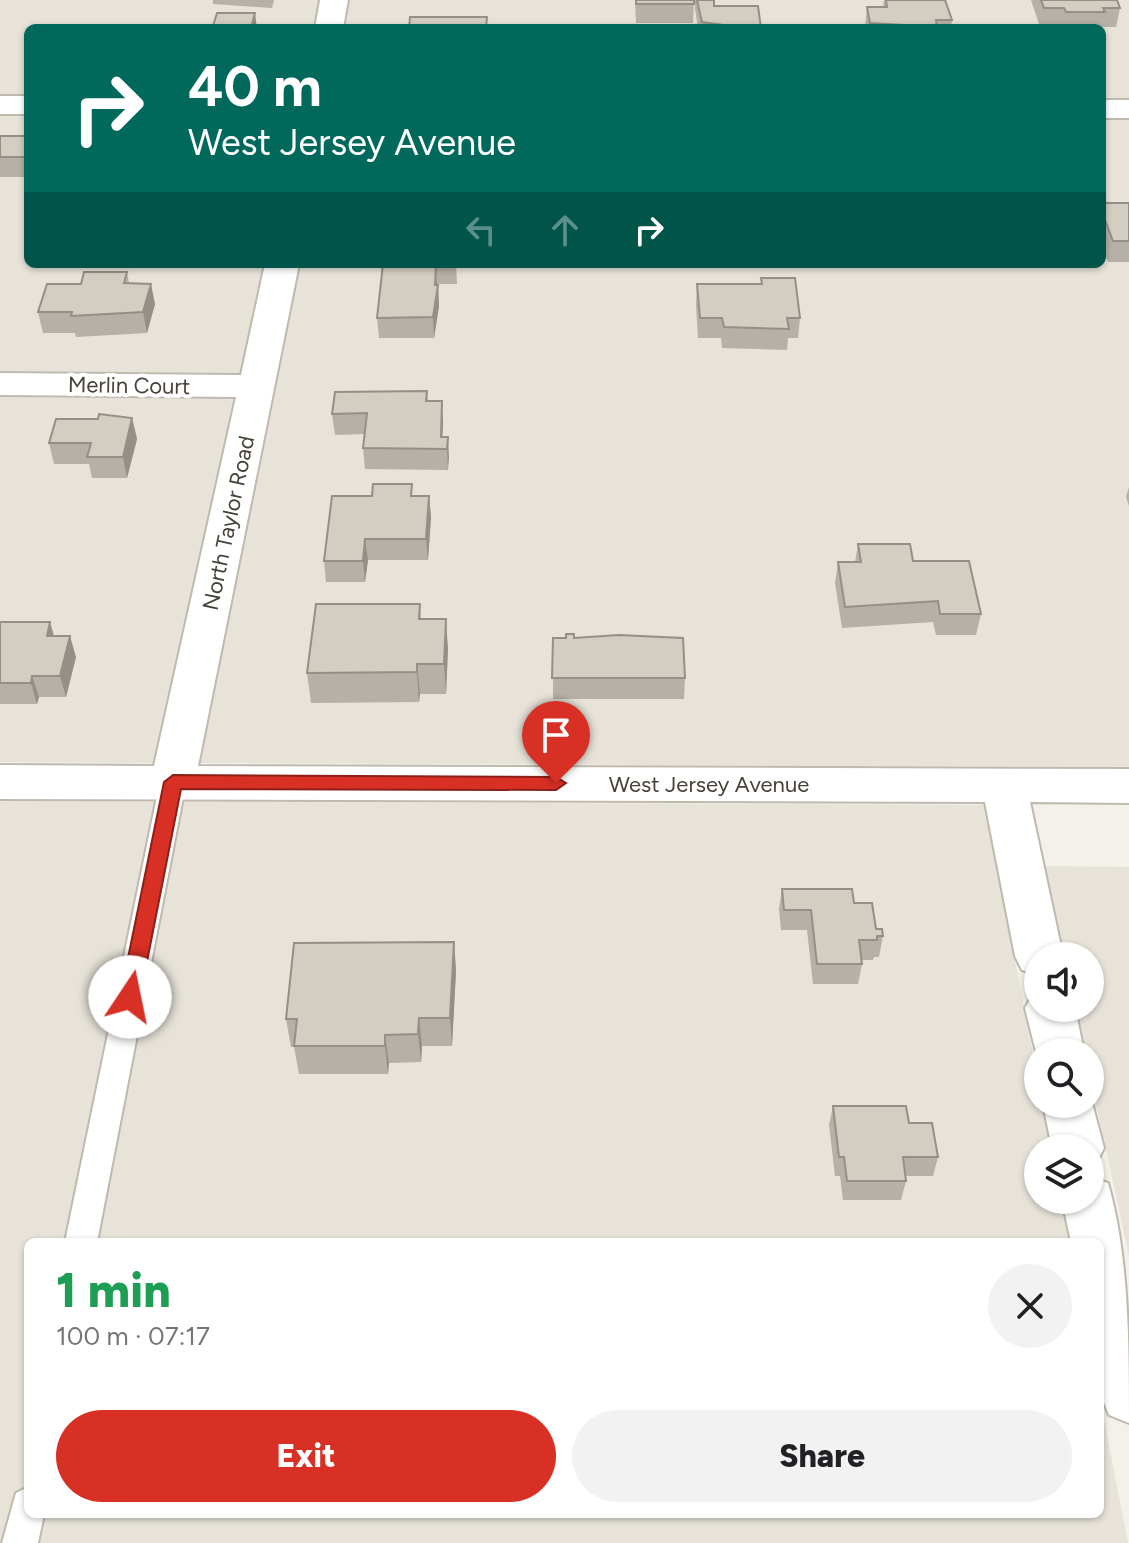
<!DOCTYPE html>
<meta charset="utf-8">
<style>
:root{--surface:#fff;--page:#f2f2f2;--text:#202124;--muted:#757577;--accent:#d93025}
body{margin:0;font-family:Figtree,sans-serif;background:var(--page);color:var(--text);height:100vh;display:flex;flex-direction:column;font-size:30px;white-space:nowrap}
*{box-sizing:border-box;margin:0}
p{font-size:26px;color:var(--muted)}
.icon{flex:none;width:44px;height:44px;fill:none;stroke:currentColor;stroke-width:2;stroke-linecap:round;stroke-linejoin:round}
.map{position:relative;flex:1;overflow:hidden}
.sheet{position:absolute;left:24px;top:1238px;width:1080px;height:280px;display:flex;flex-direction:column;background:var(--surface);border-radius:12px;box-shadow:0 2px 6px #0004}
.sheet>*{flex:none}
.guide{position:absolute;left:24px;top:24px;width:1082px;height:244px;border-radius:12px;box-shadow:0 2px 6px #0004;background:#00695c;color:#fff;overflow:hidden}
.buttons{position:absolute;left:1024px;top:942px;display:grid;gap:16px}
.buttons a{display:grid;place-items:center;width:80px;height:80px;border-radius:50%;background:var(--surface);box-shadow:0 2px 6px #0004;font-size:40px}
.pin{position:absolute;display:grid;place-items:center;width:68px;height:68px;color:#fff;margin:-82px -34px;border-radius:50% 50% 50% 0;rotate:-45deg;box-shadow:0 0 8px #0007}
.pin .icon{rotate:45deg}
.me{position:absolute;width:88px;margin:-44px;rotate:11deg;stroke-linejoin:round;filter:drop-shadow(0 0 6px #0008)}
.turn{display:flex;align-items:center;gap:28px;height:168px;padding:0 32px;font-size:36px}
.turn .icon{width:104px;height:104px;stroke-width:2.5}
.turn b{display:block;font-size:56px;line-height:68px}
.lanes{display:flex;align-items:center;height:76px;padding:0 32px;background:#0003;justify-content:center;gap:40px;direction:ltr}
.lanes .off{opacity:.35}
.round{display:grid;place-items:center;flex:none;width:84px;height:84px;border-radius:42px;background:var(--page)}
.head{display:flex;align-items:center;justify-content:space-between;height:136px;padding:0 32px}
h1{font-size:48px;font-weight:800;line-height:60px;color:#1e9e55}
.button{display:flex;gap:16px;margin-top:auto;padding:16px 32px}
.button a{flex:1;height:92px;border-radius:48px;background:var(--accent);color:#fff;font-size:32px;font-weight:800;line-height:92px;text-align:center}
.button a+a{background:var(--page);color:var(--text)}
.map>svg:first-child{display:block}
.residential{fill:#e7e3d9}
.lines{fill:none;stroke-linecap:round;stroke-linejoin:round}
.service-casing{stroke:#bfb9ae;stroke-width:4}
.minor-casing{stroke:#bfb9ae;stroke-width:4}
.service{fill:#fff;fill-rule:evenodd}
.minor{fill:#fff;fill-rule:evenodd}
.wall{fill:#b6b0a6}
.shaded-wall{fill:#949087}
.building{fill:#d4cdc1;stroke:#949087;stroke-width:2}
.route{fill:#d93025;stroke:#8d1f18;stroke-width:2}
.labels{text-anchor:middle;stroke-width:8;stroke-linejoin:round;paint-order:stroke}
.street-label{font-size:22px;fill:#474239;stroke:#fff}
</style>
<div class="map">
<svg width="1129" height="1543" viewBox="0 0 1129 1543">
<rect width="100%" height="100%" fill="#f4f1ea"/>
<g class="residential">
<polygon points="0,0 320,0 314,28 28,28 28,97 0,97"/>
<polygon points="349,0 1129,0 1129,100 1102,100 1102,28 343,28"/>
<polygon points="0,114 28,114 28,264 264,264 242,373 0,371"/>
<polygon points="1102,118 1129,118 1129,767 200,763 299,264 1102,264"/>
<polygon points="0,397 236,399 154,763 0,762"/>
<polygon points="0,801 985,805 1038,1080 1038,1104 1043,1104 1051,1148 1038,1148 1038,1200 1061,1200 1069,1242 28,1242 28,1514 1100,1514 1100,1399 1128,1543 0,1543"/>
<polygon points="1045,866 1129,867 1129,1256 1090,1076 1090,1052 1085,1052 1075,1008 1090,1008 1090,956 1064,956"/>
</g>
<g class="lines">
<g class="service-casing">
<g id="service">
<polygon points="173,772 182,775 186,782 97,1242 65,1242 160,782 164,775"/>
<polygon points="28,1487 28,1514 44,1514 38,1543 2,1543 16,1493"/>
</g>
</g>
<g class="minor-casing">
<g id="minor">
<polygon points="320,0 348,0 343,28 315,28"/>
<rect x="0" y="96" width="28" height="18"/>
<rect x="1102" y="100" width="27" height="18"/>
<polygon points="265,264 299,264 198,766 1129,769 1129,803 1030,802 1063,956 1038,956 1038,975 1022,970 1015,956 985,802 0,799 0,765 154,766 236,397 0,395 0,373 241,375"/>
<polygon points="1038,992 1038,1008 1075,1008 1084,1052 1038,1052 1038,1060 1025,1008 1033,994"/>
<polygon points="1090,1095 1104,1148 1096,1164 1090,1167 1090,1148 1052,1148 1043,1104 1090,1104"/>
<path d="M1090,1177L1108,1183C1129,1255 1129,1344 1129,1423L1109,1415L1100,1393V1242H1071L1062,1200H1090Z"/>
</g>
</g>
<use href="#service" class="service"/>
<use href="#minor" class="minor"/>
</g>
<g class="wall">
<polygon points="213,0 274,0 272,8 213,4"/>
<polygon points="635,0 694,0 693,23 636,23"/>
<polygon points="695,0 714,0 714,6 761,28 698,28 695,9"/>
<polygon points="884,0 945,0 952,20 951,28 865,28 867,7 883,7"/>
<polygon points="1031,0 1117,0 1120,8 1116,27 1102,27 1101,28 1040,27"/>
<rect x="0" y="136" width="28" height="41"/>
<polygon points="1102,203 1129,203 1129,262 1108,262 1102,246"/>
<polygon points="383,264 456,264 457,284 438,284 439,306 434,338 379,338 377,318"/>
<polygon points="127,272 129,283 155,304 147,333 76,337 75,333 43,333 38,312 81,284"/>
<polygon points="761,278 800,318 798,338 788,338 787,350 722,348 721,338 698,338 696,305 697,284 761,284"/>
<polygon points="427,391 428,401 443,422 442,437 448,437 448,470 365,469 363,448 364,434 335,435 332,414"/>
<polygon points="132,418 137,439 127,478 92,478 89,464 54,464 49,443"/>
<polygon points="1129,487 1129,506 1126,497"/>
<polygon points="413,496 429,496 431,517 428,560 368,560 365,582 326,582 324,561"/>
<polygon points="858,544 913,561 981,614 976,635 936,635 933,622 842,628 835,583 838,562 855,562"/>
<polygon points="420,604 421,619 448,649 446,694 420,694 419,702 311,703 307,673"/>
<polygon points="0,622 54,636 76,657 66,697 39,697 37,704 0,704"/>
<polygon points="553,638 574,638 685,678 684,699 553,699"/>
<polygon points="782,889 854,903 876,929 883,936 879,957 874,957 873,960 862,960 862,964 858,984 813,984 807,930 781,930 779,909"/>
<polygon points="454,942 456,971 452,1046 422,1046 421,1062 389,1063 388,1074 299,1074 294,1047 291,1047 286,1019"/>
<polygon points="833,1106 909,1123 938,1157 933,1176 906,1176 906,1181 901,1200 843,1200 840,1176 835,1176 829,1125"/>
</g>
<g class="shaded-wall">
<polygon points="255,13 257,28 251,28"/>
<polygon points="436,264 437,292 438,285 439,306 434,338 433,317"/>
<polygon points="151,284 155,304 147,333 143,312"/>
<polygon points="442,401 443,422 442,449 441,437"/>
<polygon points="132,418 137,439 127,478 123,457"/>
<polygon points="448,437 449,458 448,470 447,449"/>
<polygon points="429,496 431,517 428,560 426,539"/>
<polygon points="365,539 368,560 365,582 363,561"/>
<polygon points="446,619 448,649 446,694 444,664"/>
<polygon points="50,622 56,643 47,636"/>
<polygon points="70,636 76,657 66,697 60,676"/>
<polygon points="417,664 420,694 419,702 417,672"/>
<polygon points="32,676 39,697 37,704 31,683"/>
<polygon points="454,942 456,971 452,1046 450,1018"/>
<polygon points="419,1018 422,1046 421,1062 418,1034"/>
<polygon points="385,1035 389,1063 388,1074 385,1046"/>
</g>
<g class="building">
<rect x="636" y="0" width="58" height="4"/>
<polygon points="697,0 714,0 714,6 758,6 761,28 745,28 702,22"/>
<polygon points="886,0 945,0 952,20 936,20 937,27 870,23 867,7 887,7"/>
<polygon points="1041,0 1117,0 1120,8 1103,8 1105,12 1066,12 1064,8 1044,8"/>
<polygon points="217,13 255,13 251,28 197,28 198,26 213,26"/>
<polygon points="410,17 487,17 486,28 409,28"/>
<rect x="80" y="26" width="19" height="2"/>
<polygon points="0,136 28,136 27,157 0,157"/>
<polygon points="1102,203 1129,203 1129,241 1113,241 1102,212"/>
<polygon points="383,264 436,264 435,285 438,285 433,317 377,318"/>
<polygon points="84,272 127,272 124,283 151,284 143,312 71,316 72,312 38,312 47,284 81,284"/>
<polygon points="761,278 795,278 800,318 787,318 789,329 724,327 722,318 700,318 697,284 762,284"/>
<polygon points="427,391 426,401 442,401 441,437 448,437 447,449 363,448 367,413 332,414 335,392"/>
<polygon points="99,414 132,418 123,457 87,457 91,443 49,443 56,419 98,419"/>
<polygon points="373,484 412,484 411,496 429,496 426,539 365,539 363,561 324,561 332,496 372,496"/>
<polygon points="858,544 910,544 913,561 969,561 981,614 940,614 938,601 845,607 838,562 861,562"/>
<polygon points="316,604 420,604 419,619 446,619 444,664 417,664 417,672 307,673"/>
<polygon points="0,622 50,622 47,636 70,636 60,676 32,676 31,683 0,683"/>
<polygon points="566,634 574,634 574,638 619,635 683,638 685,678 552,678 553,638 566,638"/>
<polygon points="782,889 852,889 854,903 872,903 876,929 882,929 883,936 877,936 877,940 859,940 862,964 817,964 811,910 784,910"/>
<polygon points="454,942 450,1018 419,1018 418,1034 385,1035 385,1046 294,1046 297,1019 286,1019 294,943"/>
<polygon points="833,1106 906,1106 909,1123 932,1123 938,1157 903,1157 906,1181 847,1181 844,1157 839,1157"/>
</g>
<polygon class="route" points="173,775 556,777 566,783 556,790 181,789 140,997 130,1005 120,997 164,782"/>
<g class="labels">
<g class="street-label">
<text transform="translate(129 385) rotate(1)" y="8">Merlin Court</text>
<text transform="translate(228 523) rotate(-78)" y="8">North Taylor Road</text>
<text x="709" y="792">West Jersey Avenue</text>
</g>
</g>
</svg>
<div class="buttons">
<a><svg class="icon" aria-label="sound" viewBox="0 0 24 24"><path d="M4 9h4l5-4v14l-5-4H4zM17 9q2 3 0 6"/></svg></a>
<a><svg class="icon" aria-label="search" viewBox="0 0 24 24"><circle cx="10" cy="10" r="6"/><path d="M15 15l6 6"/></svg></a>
<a><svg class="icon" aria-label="layers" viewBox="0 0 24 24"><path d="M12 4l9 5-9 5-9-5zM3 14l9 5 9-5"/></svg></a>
</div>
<div class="pin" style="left:556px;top:783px;background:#d93025"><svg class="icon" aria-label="arrive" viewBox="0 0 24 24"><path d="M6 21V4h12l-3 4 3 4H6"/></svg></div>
<svg class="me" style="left:130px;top:997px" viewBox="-20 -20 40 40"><circle r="19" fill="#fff"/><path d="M0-13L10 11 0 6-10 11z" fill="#d93025"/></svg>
<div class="guide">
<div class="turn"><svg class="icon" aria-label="right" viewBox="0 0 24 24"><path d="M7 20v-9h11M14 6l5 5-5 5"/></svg><div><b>40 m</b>West Jersey Avenue</div></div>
<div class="lanes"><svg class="icon off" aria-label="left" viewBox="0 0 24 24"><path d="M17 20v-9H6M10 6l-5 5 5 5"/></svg><svg class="icon off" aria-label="ahead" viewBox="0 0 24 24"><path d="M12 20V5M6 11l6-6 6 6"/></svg><svg class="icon" aria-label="right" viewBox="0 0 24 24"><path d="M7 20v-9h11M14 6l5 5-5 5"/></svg></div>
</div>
<section class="sheet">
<div class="head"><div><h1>1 min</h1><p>100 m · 07:17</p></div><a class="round"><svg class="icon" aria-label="close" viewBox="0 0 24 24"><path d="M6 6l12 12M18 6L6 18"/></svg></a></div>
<div class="button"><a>Exit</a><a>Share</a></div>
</section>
</div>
